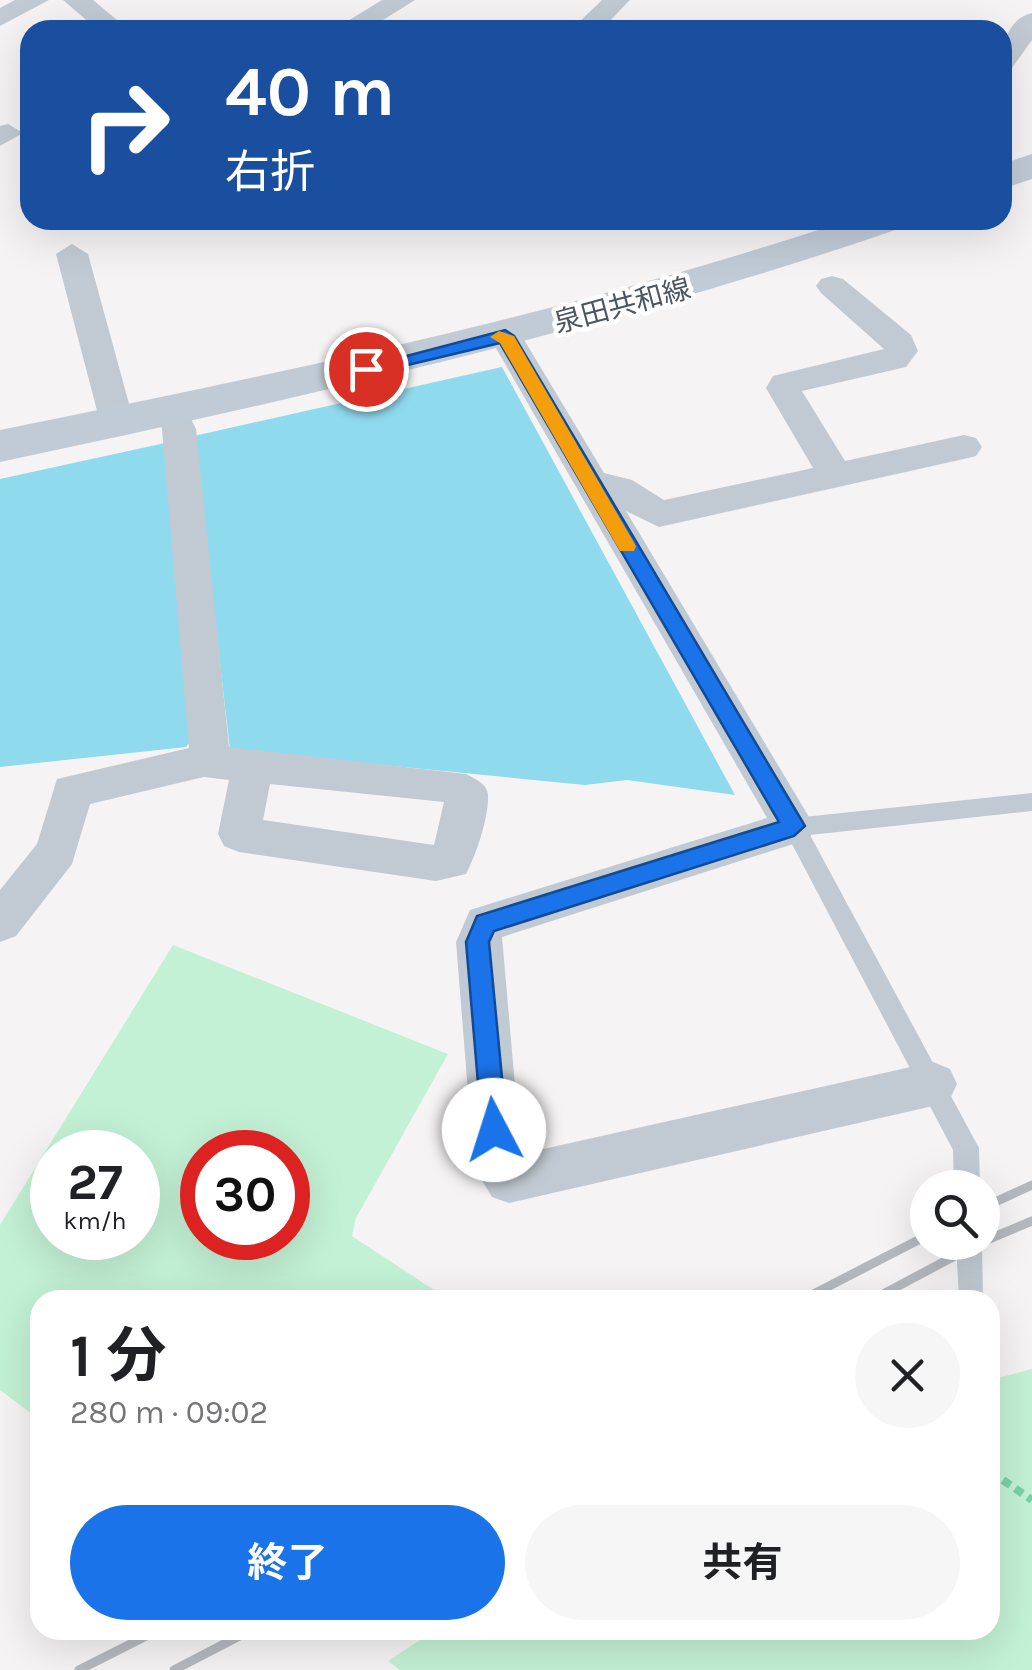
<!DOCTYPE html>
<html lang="ja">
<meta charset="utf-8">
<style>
:root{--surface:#fff;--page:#f6f6f6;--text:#202124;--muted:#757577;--accent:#1a73e8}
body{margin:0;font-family:Karla,"Noto Sans JP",sans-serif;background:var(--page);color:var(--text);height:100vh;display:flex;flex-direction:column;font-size:38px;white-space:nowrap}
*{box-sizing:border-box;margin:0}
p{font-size:32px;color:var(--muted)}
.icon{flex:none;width:55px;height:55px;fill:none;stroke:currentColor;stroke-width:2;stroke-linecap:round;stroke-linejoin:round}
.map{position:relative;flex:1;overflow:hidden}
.side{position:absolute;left:30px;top:1290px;width:970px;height:350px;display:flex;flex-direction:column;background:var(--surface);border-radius:30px;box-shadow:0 10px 40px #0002}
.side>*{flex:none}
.top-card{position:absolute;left:20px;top:20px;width:992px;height:210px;border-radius:30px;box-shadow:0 10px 40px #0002;background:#1a4fa0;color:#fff;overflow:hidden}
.tools{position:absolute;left:910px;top:1170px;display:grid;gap:20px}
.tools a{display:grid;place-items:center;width:90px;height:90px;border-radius:50%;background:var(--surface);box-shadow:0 10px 40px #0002;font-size:50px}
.speed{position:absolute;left:30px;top:1130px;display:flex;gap:20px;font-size:50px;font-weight:700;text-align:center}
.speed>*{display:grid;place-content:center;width:130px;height:130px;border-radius:50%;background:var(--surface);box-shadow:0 10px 40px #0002;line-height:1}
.speed small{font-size:25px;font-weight:400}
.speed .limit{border:15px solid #d22;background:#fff;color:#111}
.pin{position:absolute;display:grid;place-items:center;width:85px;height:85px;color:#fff;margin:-42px;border:5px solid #fff;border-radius:50%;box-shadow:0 2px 10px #0007}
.me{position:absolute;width:110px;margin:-55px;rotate:355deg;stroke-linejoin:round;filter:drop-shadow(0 0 8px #0008)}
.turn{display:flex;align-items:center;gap:35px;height:210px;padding:0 40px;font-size:45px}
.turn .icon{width:130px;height:130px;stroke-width:2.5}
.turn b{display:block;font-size:70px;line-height:85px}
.round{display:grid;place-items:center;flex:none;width:105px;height:105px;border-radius:52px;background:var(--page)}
.head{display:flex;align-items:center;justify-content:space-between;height:170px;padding:0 40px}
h1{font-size:60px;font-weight:700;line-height:75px}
.cta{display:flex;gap:20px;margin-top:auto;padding:20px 40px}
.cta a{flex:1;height:115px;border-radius:60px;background:var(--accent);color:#fff;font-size:40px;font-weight:700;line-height:115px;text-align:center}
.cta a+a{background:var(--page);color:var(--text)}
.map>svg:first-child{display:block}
.green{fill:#c3f1d5;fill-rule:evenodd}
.water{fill:#90daee}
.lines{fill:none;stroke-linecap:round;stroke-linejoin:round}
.path{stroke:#7ad0a6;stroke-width:8;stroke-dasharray:9 6;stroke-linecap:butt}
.lane{fill:#c1cad2;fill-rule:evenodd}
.street{fill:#c1cad2;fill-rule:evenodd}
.secondary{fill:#c1cbd6;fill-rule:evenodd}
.rail{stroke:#b5b8bd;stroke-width:9}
.route{fill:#1a73e8;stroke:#114b97;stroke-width:2.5}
.slow{fill:#f59e0b}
.labels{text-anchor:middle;stroke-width:9;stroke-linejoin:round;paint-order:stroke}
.far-street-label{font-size:28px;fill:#4a5661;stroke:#fff}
</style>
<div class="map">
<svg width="1032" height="1670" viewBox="0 0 1032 1670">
<rect width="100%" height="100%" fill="#f5f3f3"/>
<g class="green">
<path d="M173,945L448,1054L356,1218L352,1236L449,1300H40V1420L0,1390V1225ZM52,1152H138V1238H52ZM202,1152H288V1238H202Z"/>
<polygon points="1032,1369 1032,1670 400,1670 388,1661 435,1630 990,1630 990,1380"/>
</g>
<g class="water">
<polygon points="502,367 735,795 627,780 585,785 230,750 194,436"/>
<polygon points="165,443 197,733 186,747 0,767 0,479"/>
</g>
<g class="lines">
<polyline class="path" points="990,1440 994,1474 1032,1500"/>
<g class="lane">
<polygon points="1032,793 1032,811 810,835 979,1148 980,1188 954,1188 953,1150 783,827 786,820 794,818"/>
<polygon points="956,1242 982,1242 983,1300 959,1300"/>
</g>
<g class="street">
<polygon points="15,0 49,0 0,26 0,8"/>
<polygon points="63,0 93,0 129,30 98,30"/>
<polygon points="382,0 415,0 367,30 333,30"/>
<polygon points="602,0 630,0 601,30 571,30"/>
<path d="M1032,13V40L1012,68L1002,70C1002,48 1006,19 1032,13Z"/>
<polygon points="8,124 23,133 0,146 0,126"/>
<polygon points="72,244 88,254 134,422 129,430 105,430 100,422 56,254"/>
<polygon points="832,276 843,279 911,335 918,351 906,367 802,391 845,461 964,435 976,438 982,447 976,456 964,459 659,527 626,511 815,827 809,839 502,937 521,1154 933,1062 950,1069 957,1084 950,1099 933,1106 509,1203 492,1197 474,1167 456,942 470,910 767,818 489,336 493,328 517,328 604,473 632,480 664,500 813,468 766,388 773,376 884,349 821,293 816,286 821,279"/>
<path d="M172,401L184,405L196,429L229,747L466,774C475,779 487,783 488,795C489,817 476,855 466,874L436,881L239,852L224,846L218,834L229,780L204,777L90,804L72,864L16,936L0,942V890L37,844L57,779L189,748L162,429L155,413L160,405ZM270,784L444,802L434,845L263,820Z"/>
</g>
<g class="secondary">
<polygon points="1032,154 1032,179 1002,189 1002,164"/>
<path d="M848,220H907L901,228C606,330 304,397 0,462V430C286,372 571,313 848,220Z"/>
</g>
<g class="rail">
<polyline points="982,1208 1032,1185"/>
<polyline points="982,1242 1032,1221"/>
<polyline points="802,1300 928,1235"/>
<polyline points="872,1300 981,1242"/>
<polyline points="79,1670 158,1630"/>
<polyline points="174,1670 251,1630"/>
</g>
</g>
<polygon class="route" points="505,330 514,336 805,826 794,836 494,931 489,942 507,1130 504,1138 494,1142 485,1138 482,1130 466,942 477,916 779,822 500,343 366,375 357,369"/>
<polygon class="slow" points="499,331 514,336 636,546 634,551 620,551 500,343 490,337"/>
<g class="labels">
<g class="far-street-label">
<text transform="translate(622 305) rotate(-15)" y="10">泉田共和線</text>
</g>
</g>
</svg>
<div class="tools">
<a><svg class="icon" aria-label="search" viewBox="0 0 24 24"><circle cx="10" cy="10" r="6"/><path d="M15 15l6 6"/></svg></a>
</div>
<div class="speed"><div>27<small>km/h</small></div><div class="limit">30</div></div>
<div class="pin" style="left:366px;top:369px;background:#d93025"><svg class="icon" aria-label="arrive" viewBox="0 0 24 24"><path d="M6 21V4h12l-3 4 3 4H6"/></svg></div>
<svg class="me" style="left:494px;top:1130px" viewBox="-20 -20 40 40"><circle r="19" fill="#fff"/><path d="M0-13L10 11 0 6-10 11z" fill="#1a73e8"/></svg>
<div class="top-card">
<div class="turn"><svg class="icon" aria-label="right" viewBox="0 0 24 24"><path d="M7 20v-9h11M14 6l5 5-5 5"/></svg><div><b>40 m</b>右折</div></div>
</div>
<section class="side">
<div class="head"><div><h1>1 分</h1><p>280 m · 09:02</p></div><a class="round"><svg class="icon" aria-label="close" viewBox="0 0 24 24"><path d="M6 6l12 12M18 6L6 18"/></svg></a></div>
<div class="cta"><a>終了</a><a>共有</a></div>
</section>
</div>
